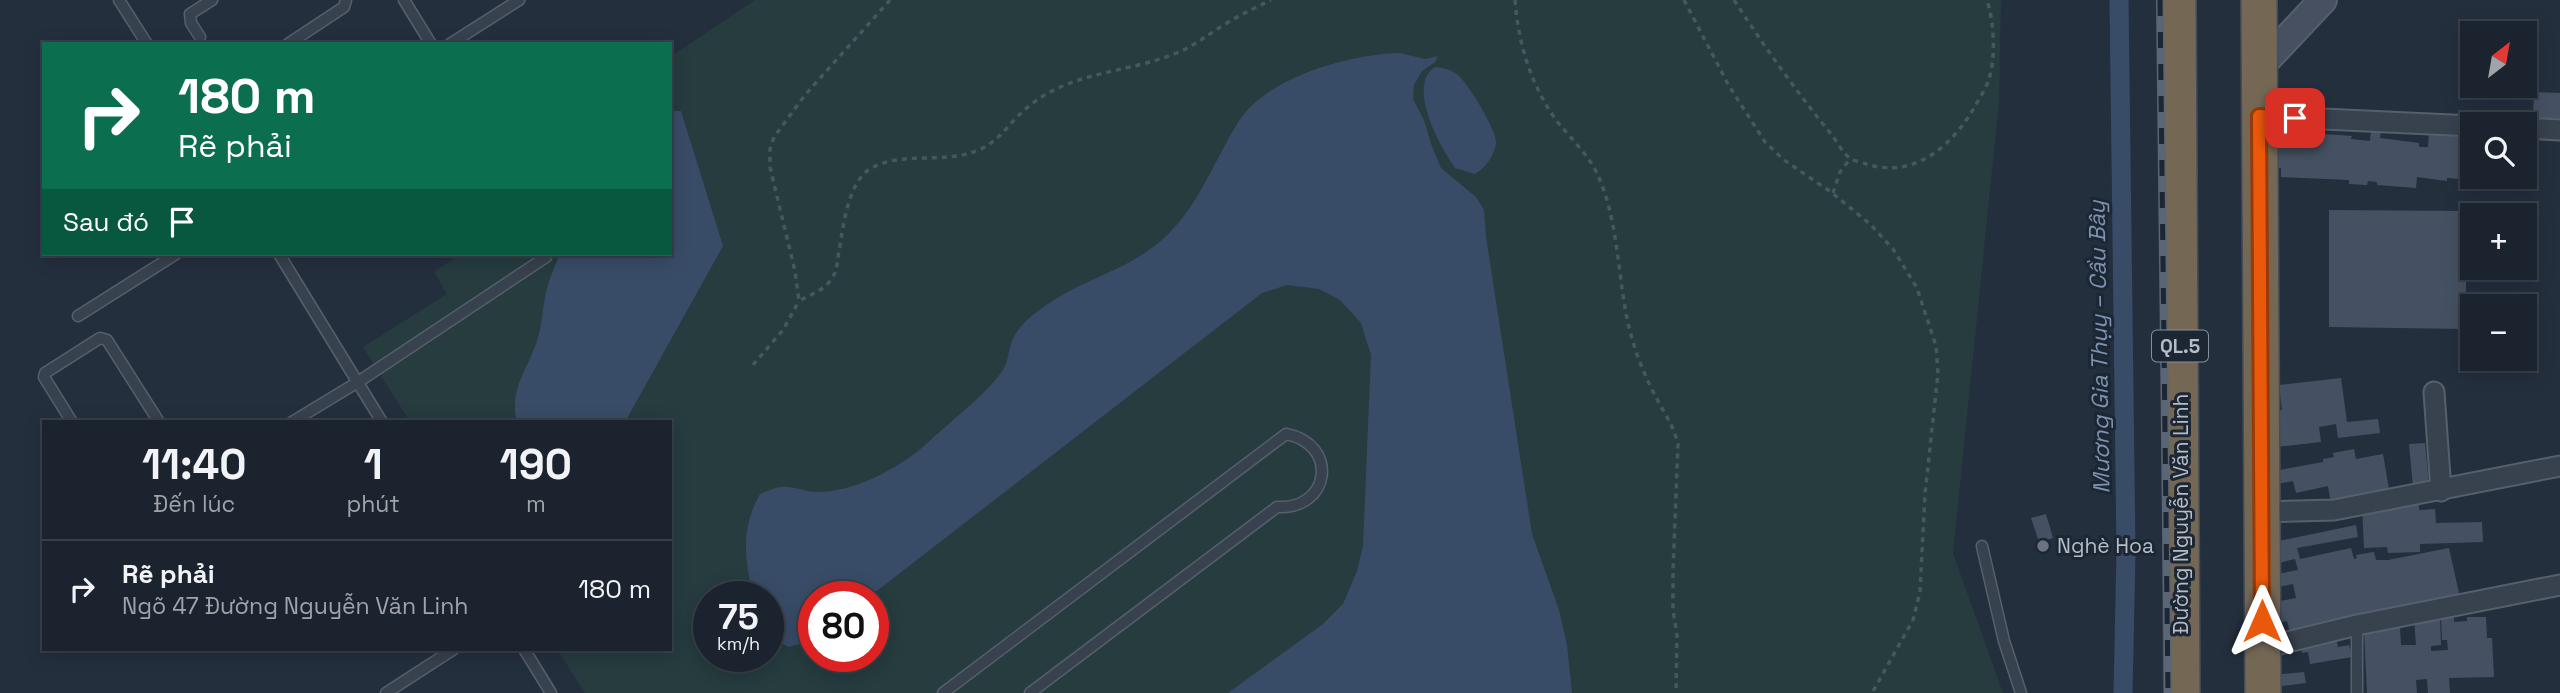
<!DOCTYPE html>
<html lang="vi">
<meta charset="utf-8">
<style>
:root{--surface:#1b232e;--page:#282f3a;--text:#f1f3f6;--muted:#a0a4aa;--line:#39404a}
body{margin:0;font-family:"Space Grotesk",sans-serif;background:var(--page);color:var(--text);height:100vh;display:flex;flex-direction:column;font-size:26px;white-space:nowrap}
*{box-sizing:border-box;margin:0}
p{font-size:23px;color:var(--muted)}
.icon{flex:none;width:38px;height:38px;fill:none;stroke:currentColor;stroke-width:2;stroke-linecap:round;stroke-linejoin:round}
.map{position:relative;flex:1;overflow:hidden}
.sheet{position:absolute;left:42px;top:420px;width:630px;height:231px;display:flex;flex-direction:column;background:var(--surface);border-radius:0px;box-shadow:0 4px 18px #0003,0 0 0 2px var(--line)}
.sheet>*{flex:none}
.guide{position:absolute;left:42px;top:42px;width:630px;height:214px;border-radius:0px;box-shadow:0 4px 18px #0003,0 0 0 2px var(--line);background:#0b6e4f;color:#fff;overflow:hidden}
.needle{width:46px;rotate:31deg}
.controls{position:absolute;left:2460px;top:21px;display:grid;gap:14px}
.controls a{display:grid;place-items:center;width:77px;height:77px;border-radius:0px;background:var(--surface);box-shadow:0 4px 18px #0003,0 0 0 2px var(--line);font-size:35px}
.speed{position:absolute;left:693px;top:581px;display:flex;gap:14px;font-size:35px;font-weight:700;text-align:center}
.speed>*{display:grid;place-content:center;width:91px;height:91px;border-radius:50%;background:var(--surface);box-shadow:0 4px 18px #0003,0 0 0 2px var(--line);line-height:1}
.speed small{font-size:18px;font-weight:400}
.speed .limit{border:10px solid #d22;background:#fff;color:#111}
.pin{position:absolute;display:grid;place-items:center;width:60px;height:60px;color:#fff;margin:-30px;border-radius:14px;box-shadow:0 4px 10px #0006}
.me{position:absolute;width:77px;margin:-38px;rotate:0deg;stroke-linejoin:round;filter:drop-shadow(0 0 5px #0008)}
.turn{display:flex;align-items:center;gap:24px;height:147px;padding:0 21px;font-size:32px}
.turn .icon{width:91px;height:91px;stroke-width:2.5}
.turn b{display:block;font-size:49px;line-height:60px}
.then{display:flex;align-items:center;height:66px;padding:0 21px;background:#0003;gap:14px;font-size:26px}
.eta{display:flex;justify-content:space-evenly;align-items:center;height:119px;text-align:center}
.eta b{font-size:42px;font-weight:600;line-height:49px}
ul{padding:0;list-style:none}
li{display:flex;align-items:center;gap:21px;height:98px;padding:0 21px;border-top:2px solid var(--line)}
li div{flex:1}
li b{display:block;font-size:26px}
li em{font-style:normal}
.map>svg:first-child{display:block}
.green{fill:#263c3f;fill-rule:evenodd}
.water{fill:#394c67}
.lines{fill:none;stroke-linecap:round;stroke-linejoin:round}
.canal{stroke:#394c67;stroke-width:19}
.building{fill:#455162}
.lane-casing{stroke:#565f6c;stroke-width:13}
.street-casing{stroke:#565f6c;stroke-width:23}
.secondary-casing{stroke:#565f6c;stroke-width:30}
.highway-casing{stroke:#434c59;stroke-width:38}
.path{stroke:#44595c;stroke-width:3.5;stroke-dasharray:5 5;stroke-linecap:butt}
.lane{stroke:#38414e;stroke-width:10}
.street{stroke:#38414e;stroke-width:19}
.secondary{stroke:#465061;stroke-width:26}
.highway{stroke:#746855;stroke-width:35}
.rail-casing{stroke:#5a6575;stroke-width:8}
.rail{stroke:#1d2633;stroke-width:5;stroke-dasharray:16;stroke-linecap:butt}
.route-casing{stroke:#983908;stroke-width:18}
.route{stroke:#ea580c;stroke-width:12}
.worship-dot{fill:#6b7280;stroke:#1d2633;stroke-width:2.5}
.labels{text-anchor:middle;stroke-width:6;stroke-linejoin:round;paint-order:stroke}
.shield{fill:#1d2633;stroke:#878f9c;stroke-width:2}
.shield-label{font-size:19px;font-weight:bold;fill:#b4bcc9}
.street-label{font-size:21px;fill:#b4bcc9;stroke:#1d2633}
.poi-label{font-size:21px;fill:#b4bcc9;stroke:#1d2633;text-anchor:start}
.water-label{font-size:23px;font-style:italic;fill:#7c92b1;stroke:#1d2633}
</style>
<div class="map">
<svg width="2560" height="693" viewBox="0 0 2560 693">
<rect width="100%" height="100%" fill="#242f3e"/>
<path class="green" d="M755,0H2001L1999,102L1953,553L2003,693H585L557,649H670V422H410L363,347L447,294L434,272L460,254H670V57ZM709,597H768V656H709ZM814,597H873V656H814Z"/>
<g class="water">
<path d="M1400,53L1425,59L1438,56L1435,62L1422,71L1414,85L1413,99L1424,120L1431,144L1441,168L1476,197L1484,210L1486,237L1532,534L1559,610L1567,645L1572,693H1228L1323,624L1343,604L1357,571L1363,546L1371,355L1361,323L1340,300L1319,289L1287,285L1262,293L869,597H814V639L789,647L770,637L768,633V597H753C745,558 740,530 760,494C768,491 778,486 786,487C796,487 807,492 817,492C850,492 884,475 910,457C922,449 932,438 943,429C964,410 987,393 1003,370C1009,361 1008,349 1013,339C1018,328 1027,319 1037,312C1083,275 1140,271 1179,222C1204,192 1218,154 1239,121C1267,77 1350,54 1400,53Z"/>
<path d="M1435,67C1445,68 1453,70 1460,77C1469,86 1498,132 1496,144C1494,156 1485,168 1475,174L1455,168C1440,147 1406,85 1435,67Z"/>
<path d="M670,111H681L723,246L625,422H517C508,387 531,366 539,334C543,318 543,301 548,285C551,274 556,264 560,254H670Z"/>
</g>
<g class="lines">
<polyline class="canal" points="2119,0 2126,552 2123,693"/>
</g>
<g class="building">
<polygon points="2534,92 2560,93 2560,119 2533,117"/>
<polygon points="2276,128 2294,129 2294,134 2311,137 2324,138 2324,134 2352,136 2351,139 2370,141 2371,128 2381,129 2380,138 2419,143 2419,147 2428,147 2429,132 2473,135 2473,149 2470,148 2468,166 2460,166 2459,179 2447,178 2447,181 2417,177 2416,188 2377,185 2377,182 2368,181 2367,185 2349,184 2349,180 2281,177 2281,168 2274,168"/>
<polygon points="2329,210 2466,211 2466,329 2329,327"/>
<polygon points="2341,378 2347,422 2378,419 2380,433 2338,438 2336,424 2319,427 2321,442 2276,447 2271,411 2282,410 2279,385"/>
<polygon points="2425,443 2429,486 2413,487 2409,444"/>
<polygon points="2354,449 2356,459 2383,454 2390,495 2332,510 2328,486 2296,493 2293,481 2276,484 2274,471 2323,462 2323,459 2334,457 2333,453"/>
<polygon points="2419,502 2419,510 2435,509 2436,523 2482,522 2483,542 2420,544 2420,552 2388,553 2387,547 2364,548 2362,506"/>
<polygon points="2046,514 2053,538 2039,542 2031,518"/>
<polygon points="2356,525 2358,537 2297,548 2300,559 2351,548 2354,559 2357,558 2356,555 2374,552 2376,560 2388,560 2449,548 2461,602 2291,636 2287,621 2279,623 2275,602 2296,598 2293,584 2279,587 2277,574 2298,570 2295,559 2278,563 2274,542"/>
<polygon points="2454,616 2454,622 2467,621 2467,617 2486,617 2487,638 2492,638 2494,677 2449,678 2450,693 2428,693 2427,679 2416,680 2417,693 2367,693 2364,629 2400,627 2401,645 2416,645 2414,619 2440,618 2441,645 2431,646 2431,651 2448,650 2447,640 2442,640 2441,617"/>
<polygon points="2336,638 2338,647 2349,645 2352,657 2310,664 2308,652 2302,653 2301,644"/>
<polygon points="2304,672 2306,683 2274,687 2273,675"/>
</g>
<g class="lines">
<g class="lane-casing">
<g id="lane">
<polyline points="119,0 147,44"/>
<polyline points="404,0 431,44"/>
<polyline points="200,37 191,23 190,14 212,0"/>
<polyline points="288,44 344,7 346,0"/>
<polyline points="450,44 519,0"/>
<polyline points="279,254 382,422"/>
<polyline points="78,316 176,254"/>
<polyline points="72,422 44,377 45,373 100,338 107,340 159,422"/>
<polyline points="292,422 358,382 546,257 547,254"/>
<polyline points="1982,546 2004,641 2021,693"/>
<polyline points="2357,625 2357,693"/>
<polyline points="524,649 551,693"/>
<polyline points="386,693 454,649"/>
<path d="M943,693L1286,434C1339,444 1331,510 1277,507L1030,693"/>
</g>
</g>
<g class="street-casing">
<g id="street">
<polyline points="2259,116 2473,126"/>
<polyline points="2525,128 2560,130"/>
<polyline points="2434,392 2441,491"/>
<polyline points="2262,512 2334,510 2560,466"/>
<polyline points="2263,648 2357,625 2560,585"/>
</g>
</g>
<g class="secondary-casing">
<polyline id="secondary" points="2259,68 2323,0"/>
</g>
<g class="highway-casing">
<g id="highway">
<polyline points="2178,0 2182,693"/>
<polyline points="2259,0 2263,693"/>
</g>
</g>
<g class="path">
<path d="M890,0L805,95L774,137L770,149V167L795,271L799,301C810,295 822,291 830,281C838,271 837,262 839,251C843,228 848,182 870,169C901,150 944,165 979,150C997,142 1005,129 1018,116C1028,106 1040,97 1052,91C1091,71 1134,70 1174,54C1193,47 1207,35 1224,25C1239,15 1255,8 1271,0"/>
<path d="M1515,0C1518,43 1531,85 1556,120C1571,139 1591,157 1600,180C1621,231 1617,290 1633,342C1639,362 1648,383 1658,401C1667,418 1673,425 1678,444L1673,571V610L1677,635L1676,693"/>
<polyline points="1684,0 1729,86 1765,142 1784,160 1831,192 1870,224 1893,249 1917,288 1936,346 1938,373 1925,494 1920,592 1913,620 1872,693"/>
<path d="M1734,0C1764,46 1796,91 1831,134C1837,141 1843,154 1851,159C1855,161 1862,162 1866,164C1914,179 1951,147 1974,108C1979,99 1986,89 1989,79C1996,56 1994,22 1987,0"/>
<polyline points="1833,193 1840,172 1850,159"/>
<polyline points="753,365 783,330 799,301"/>
</g>
<use href="#lane" class="lane"/>
<use href="#street" class="street"/>
<use href="#secondary" class="secondary"/>
<use href="#highway" class="highway"/>
<g class="rail-casing">
<polyline id="rail" points="2160,0 2168,693"/>
</g>
<use href="#rail" class="rail"/>
</g>
<g class="lines">
<g class="route-casing">
<polyline id="route" points="2262,621 2259,116 2295,118"/>
</g>
<use href="#route" class="route"/>
</g>
<circle class="worship-dot" cx="2043" cy="546" r="7"/>
<g class="labels">
<rect class="shield" x="2152" y="330.5" width="56" height="31" rx="5"/>
<g class="shield-label">
<text x="2180" y="353">QL.5</text>
</g>
<g class="street-label">
<text transform="translate(2181 514) rotate(-90)" y="7">Đường Nguyễn Văn Linh</text>
</g>
<g class="poi-label">
<text x="2057" y="553">Nghè Hoa</text>
</g>
<g class="water-label">
<text transform="translate(2099 347) rotate(-91)" y="8">Mương Gia Thụy – Cầu Bây</text>
</g>
</g>
</svg>
<div class="controls">
<a><svg class="needle" viewBox="-14 -14 28 28"><path d="M0-13l5 13h-10z" fill="#e53935"/><path d="M0 13l5-13h-10z" fill="#a0a4aa"/></svg></a>
<a><svg class="icon" aria-label="search" viewBox="0 0 24 24"><circle cx="10" cy="10" r="6"/><path d="M15 15l6 6"/></svg></a>
<a>+</a>
<a>−</a>
</div>
<div class="speed"><div>75<small>km/h</small></div><div class="limit">80</div></div>
<div class="pin" style="left:2295px;top:118px;background:#d93025"><svg class="icon" aria-label="arrive" viewBox="0 0 24 24"><path d="M6 21V4h12l-3 4 3 4H6"/></svg></div>
<svg class="me" style="left:2262px;top:621px" viewBox="-20 -20 40 40"><path d="M0-17L14 15 0 8-14 15z" fill="#ea580c" stroke="#fff" stroke-width="4"/></svg>
<div class="guide">
<div class="turn"><svg class="icon" aria-label="right" viewBox="0 0 24 24"><path d="M7 20v-9h11M14 6l5 5-5 5"/></svg><div><b>180 m</b>Rẽ phải</div></div>
<div class="then">Sau đó<svg class="icon" aria-label="arrive" viewBox="0 0 24 24"><path d="M6 21V4h12l-3 4 3 4H6"/></svg></div>
</div>
<section class="sheet">
<div class="eta">
<div><b>11:40</b><p>Đến lúc</p></div>
<div><b>1</b><p>phút</p></div>
<div><b>190</b><p>m</p></div>
</div>
<ul>
<li><svg class="icon" aria-label="right" viewBox="0 0 24 24"><path d="M7 20v-9h11M14 6l5 5-5 5"/></svg><div><b>Rẽ phải</b><p>Ngõ 47 Đường Nguyễn Văn Linh</p></div><em>180 m</em></li>
</ul>
</section>
</div>
